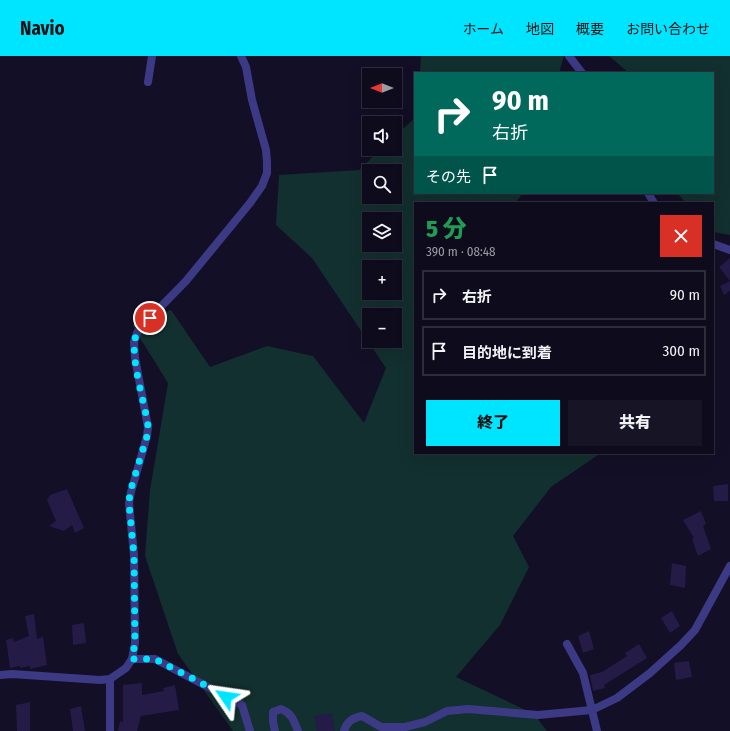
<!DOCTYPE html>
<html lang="ja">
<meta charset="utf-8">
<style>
:root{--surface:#0e0b1c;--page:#171425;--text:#f1f3f6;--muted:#9b9ba3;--line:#2e2b3b;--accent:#00e5ff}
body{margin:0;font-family:"Fira Sans Condensed","Noto Sans JP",sans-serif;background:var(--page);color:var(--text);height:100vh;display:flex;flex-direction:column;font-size:15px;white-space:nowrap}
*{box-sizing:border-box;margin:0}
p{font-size:13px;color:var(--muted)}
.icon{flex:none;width:22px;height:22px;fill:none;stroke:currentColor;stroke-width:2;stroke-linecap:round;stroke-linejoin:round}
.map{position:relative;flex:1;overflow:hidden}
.panel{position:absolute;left:414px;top:146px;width:300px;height:252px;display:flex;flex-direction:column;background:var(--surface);border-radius:0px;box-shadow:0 4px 16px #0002,0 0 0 1px var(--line)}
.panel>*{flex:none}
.banner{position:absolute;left:414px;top:16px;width:300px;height:122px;border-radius:0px;box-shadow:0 4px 16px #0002,0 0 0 1px var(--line);background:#00695c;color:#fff;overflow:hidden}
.needle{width:26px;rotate:270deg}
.controls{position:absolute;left:362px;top:12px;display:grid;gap:8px}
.controls a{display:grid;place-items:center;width:40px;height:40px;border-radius:0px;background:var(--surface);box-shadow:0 4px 16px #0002,0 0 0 1px var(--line);font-size:20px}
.pin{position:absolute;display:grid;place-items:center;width:34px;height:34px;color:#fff;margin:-17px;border:2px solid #fff;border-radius:50%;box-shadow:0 1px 4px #0007}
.me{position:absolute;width:44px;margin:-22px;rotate:302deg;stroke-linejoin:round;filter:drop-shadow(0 0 3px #0008)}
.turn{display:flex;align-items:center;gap:14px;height:84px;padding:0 12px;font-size:18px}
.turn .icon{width:52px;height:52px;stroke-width:2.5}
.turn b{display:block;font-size:28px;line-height:34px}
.then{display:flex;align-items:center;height:38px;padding:0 12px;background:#0003;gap:8px;font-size:15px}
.round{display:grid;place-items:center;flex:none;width:42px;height:42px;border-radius:0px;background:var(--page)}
.head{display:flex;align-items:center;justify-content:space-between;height:68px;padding:0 12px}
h1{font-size:24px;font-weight:800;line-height:30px;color:#1e9e55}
.action{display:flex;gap:8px;margin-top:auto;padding:8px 12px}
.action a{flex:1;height:46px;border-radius:0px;background:var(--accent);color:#111;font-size:16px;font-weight:800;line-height:46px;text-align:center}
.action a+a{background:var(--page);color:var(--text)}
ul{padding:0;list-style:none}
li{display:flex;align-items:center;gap:12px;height:50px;margin:0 8px 6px;padding:0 4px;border:2px solid var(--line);border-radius:0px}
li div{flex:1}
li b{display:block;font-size:15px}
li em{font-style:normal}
header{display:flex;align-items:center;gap:24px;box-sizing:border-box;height:56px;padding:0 20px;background:var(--accent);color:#111}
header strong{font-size:19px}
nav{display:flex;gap:22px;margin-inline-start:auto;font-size:14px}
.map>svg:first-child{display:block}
.green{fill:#12302f;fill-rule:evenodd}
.building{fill:#241b47}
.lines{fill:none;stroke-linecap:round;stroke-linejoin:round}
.street{stroke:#3d3a85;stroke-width:8}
.route{stroke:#00e5ff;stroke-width:7;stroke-dasharray:0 12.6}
</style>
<header>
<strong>Navio</strong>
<nav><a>ホーム</a><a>地図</a><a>概要</a><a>お問い合わせ</a></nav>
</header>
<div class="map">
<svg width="730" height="675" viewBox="0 0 730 675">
<rect width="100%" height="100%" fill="#130f26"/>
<g class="green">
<polygon points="421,0 564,0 559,17 420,17"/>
<polygon points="609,0 730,0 730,179 713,176 713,147 686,147 677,137 713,137 713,17 629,17"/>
<path d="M415,62V137H523L515,147H415V397H601L551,431L513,480L529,511L500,569L456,621L534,658L547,675H233L178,598L145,500L150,434L168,327L132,269L171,254L210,311L267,290L313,300L364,367L386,312L312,202L276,169L279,119L359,114L381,93H395V80ZM369,115H395V141H369ZM369,163H395V189H369ZM369,211H395V237H369ZM369,259H395V285H369Z"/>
</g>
<g class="building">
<polygon points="730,202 730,225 719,211"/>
<polygon points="730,225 730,235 724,239 720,230"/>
<polygon points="728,428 728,445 714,445 713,430"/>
<polygon points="67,433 84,472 75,477 72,469 64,475 49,470 56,465 47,444 50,439"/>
<polygon points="701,455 706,468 703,470 711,493 698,500 692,483 694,482 683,464"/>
<polygon points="672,507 686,510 685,532 670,529"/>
<polygon points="672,555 680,570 670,577 661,562"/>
<polygon points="34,558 37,583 43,581 47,609 30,613 30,610 20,612 20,610 10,612 6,584 13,582 14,586 29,580 25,560"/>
<polygon points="84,567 86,587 73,589 72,569"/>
<polygon points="589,575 594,593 583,597 578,580"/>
<polygon points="639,588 647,602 604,629 605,632 593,635 590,619 602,616 627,600 625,597"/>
<polygon points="689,605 692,621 676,624 674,607"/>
<polygon points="142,627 142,639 164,635 163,632 175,629 179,654 141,660 137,675 118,675 120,665 123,666 123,629"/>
<polygon points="30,646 30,675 17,675 16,649"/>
<polygon points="81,650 85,675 73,675 70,653"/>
<polygon points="332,657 335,675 317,675 314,660"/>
</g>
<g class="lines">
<g class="street">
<polyline points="569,0 582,17"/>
<polyline points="148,26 152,0"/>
<polyline points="648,137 654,147"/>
<polyline points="713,188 730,194"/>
<polyline points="567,588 583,617 597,675"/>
<polyline points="132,603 155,603 242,649 250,675"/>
<polyline points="0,619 12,618 100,624 110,623 126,612 132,603 135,587 134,499 129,447 131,436 147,380 148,371 135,302 134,286 137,277 141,271 186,225 250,147 262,130 267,117 267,106 266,94 252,44 246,11 241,0"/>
<polyline points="110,675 110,623"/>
<path d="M275,675L273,666V656L281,653C292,657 294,665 298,675"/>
<path d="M344,675C347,665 353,662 362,660L381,671H405L425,666L447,655L468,653L538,659L592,654L617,642L650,617L681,589L695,574L730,510"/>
</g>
</g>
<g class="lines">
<path class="route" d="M150,262C145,267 138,272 136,279C129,300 145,347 148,370L147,380L130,436L129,447L134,500L135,587L132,603H155L207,630L226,641"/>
</g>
</svg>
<div class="controls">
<a><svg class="needle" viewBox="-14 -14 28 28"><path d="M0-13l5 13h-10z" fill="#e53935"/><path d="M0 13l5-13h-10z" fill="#9b9ba3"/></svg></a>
<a><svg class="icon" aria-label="sound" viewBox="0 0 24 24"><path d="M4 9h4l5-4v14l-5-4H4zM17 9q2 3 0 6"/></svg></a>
<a><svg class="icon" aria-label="search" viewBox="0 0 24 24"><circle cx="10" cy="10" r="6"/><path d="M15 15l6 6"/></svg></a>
<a><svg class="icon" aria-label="layers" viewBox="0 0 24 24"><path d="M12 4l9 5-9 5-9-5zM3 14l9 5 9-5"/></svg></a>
<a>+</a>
<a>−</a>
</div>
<div class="pin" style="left:150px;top:262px;background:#d93025"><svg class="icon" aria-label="arrive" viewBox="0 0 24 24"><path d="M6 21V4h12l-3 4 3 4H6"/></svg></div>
<svg class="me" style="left:226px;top:641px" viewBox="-20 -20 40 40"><path d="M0-17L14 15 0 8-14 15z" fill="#00e5ff" stroke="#fff" stroke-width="4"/></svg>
<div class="banner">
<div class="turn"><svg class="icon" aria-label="right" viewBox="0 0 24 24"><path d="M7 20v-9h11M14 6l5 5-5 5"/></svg><div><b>90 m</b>右折</div></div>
<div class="then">その先<svg class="icon" aria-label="arrive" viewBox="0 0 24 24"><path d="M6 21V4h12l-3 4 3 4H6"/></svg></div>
</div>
<section class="panel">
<div class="head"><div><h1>5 分</h1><p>390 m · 08:48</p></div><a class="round" style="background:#d93025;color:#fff"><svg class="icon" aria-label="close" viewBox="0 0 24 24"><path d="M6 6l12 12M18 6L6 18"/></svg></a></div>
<ul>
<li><svg class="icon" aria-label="right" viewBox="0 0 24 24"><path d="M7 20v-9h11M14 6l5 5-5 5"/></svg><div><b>右折</b></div><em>90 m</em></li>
<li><svg class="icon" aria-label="arrive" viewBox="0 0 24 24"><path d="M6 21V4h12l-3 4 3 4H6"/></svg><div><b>目的地に到着</b></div><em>300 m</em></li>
</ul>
<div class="action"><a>終了</a><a>共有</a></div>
</section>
</div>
